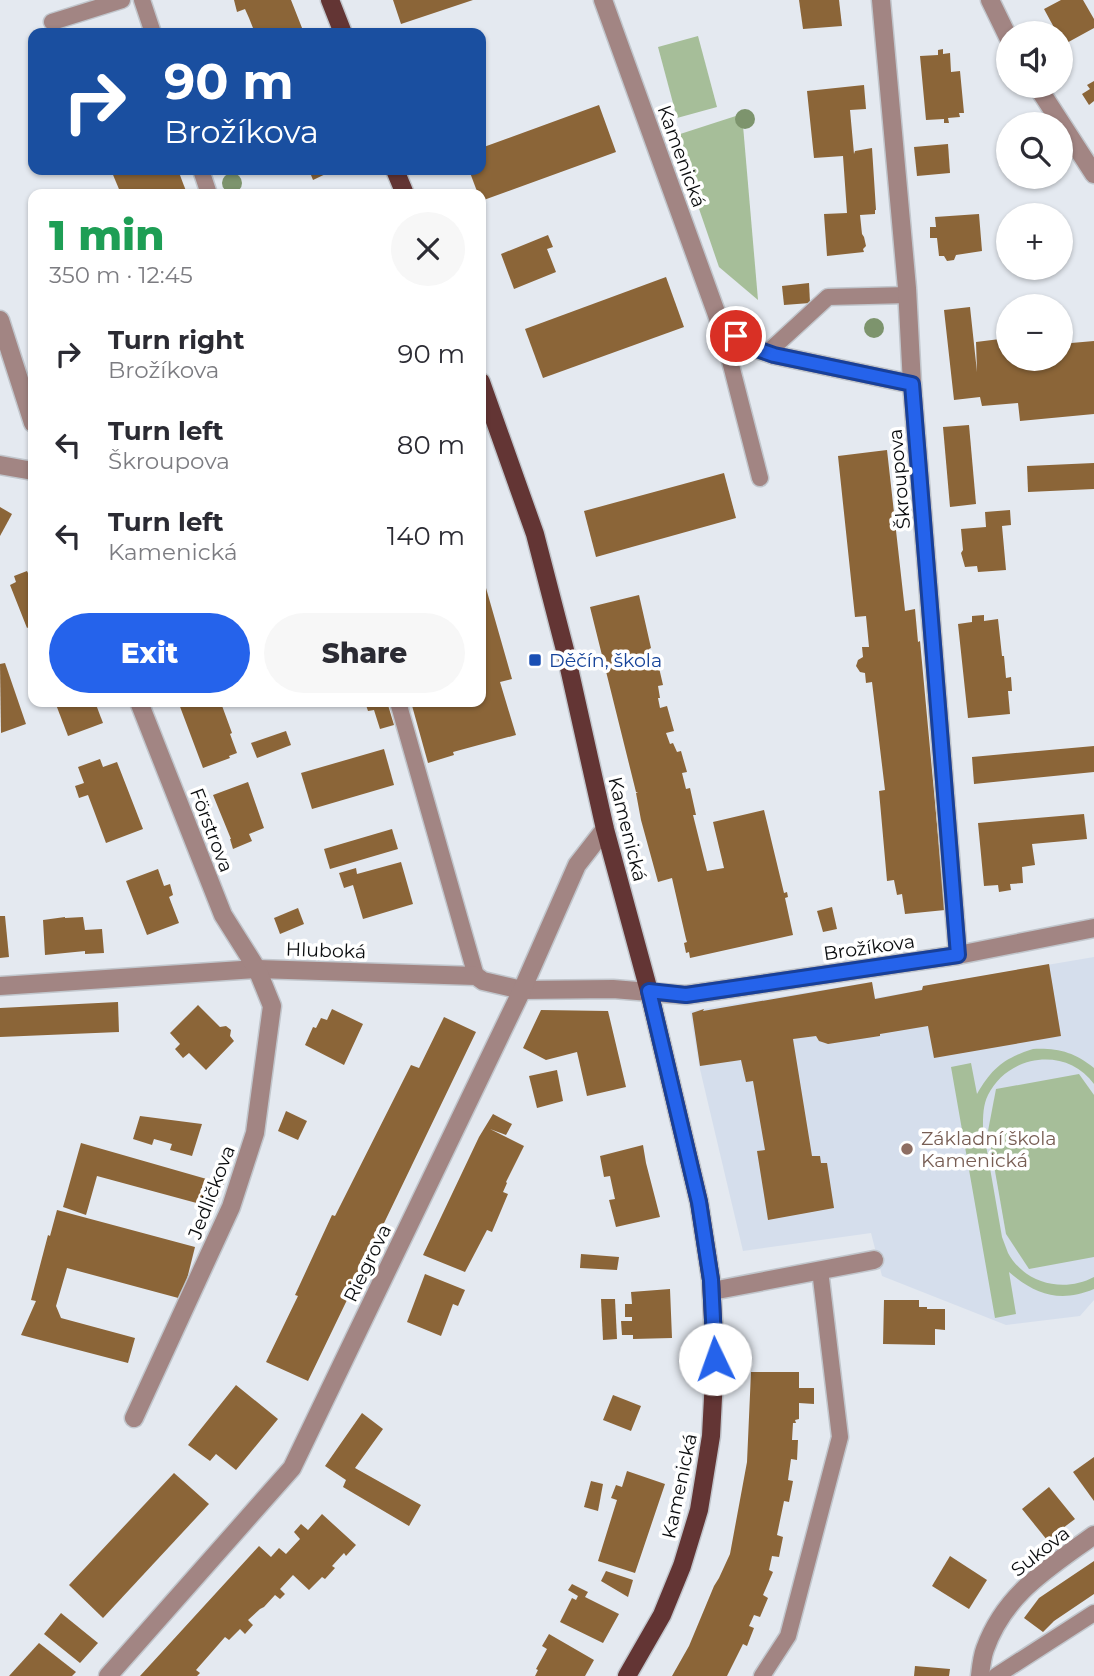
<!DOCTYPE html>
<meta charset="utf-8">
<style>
:root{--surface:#fff;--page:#f7f7f7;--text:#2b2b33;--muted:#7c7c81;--accent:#2563eb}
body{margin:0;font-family:Montserrat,sans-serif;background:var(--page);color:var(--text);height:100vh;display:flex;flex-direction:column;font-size:26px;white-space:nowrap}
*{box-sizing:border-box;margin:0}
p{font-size:23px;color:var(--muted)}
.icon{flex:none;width:38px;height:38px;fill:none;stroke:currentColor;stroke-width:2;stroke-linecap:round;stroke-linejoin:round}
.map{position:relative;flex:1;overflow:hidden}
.drawer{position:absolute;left:28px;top:189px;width:458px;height:518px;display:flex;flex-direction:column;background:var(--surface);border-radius:14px;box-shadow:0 2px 5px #0004}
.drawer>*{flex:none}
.guide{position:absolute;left:28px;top:28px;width:458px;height:147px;border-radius:14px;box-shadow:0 2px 5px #0004;background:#1a4fa0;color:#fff;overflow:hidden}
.buttons{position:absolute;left:996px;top:21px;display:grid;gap:14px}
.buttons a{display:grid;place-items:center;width:77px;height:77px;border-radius:50%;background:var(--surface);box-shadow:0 2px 5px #0004;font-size:35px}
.pin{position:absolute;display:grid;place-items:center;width:60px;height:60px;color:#fff;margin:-30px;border:4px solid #fff;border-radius:50%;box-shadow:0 2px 7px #0007}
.me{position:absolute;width:77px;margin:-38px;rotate:357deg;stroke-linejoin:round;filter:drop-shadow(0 0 5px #0008)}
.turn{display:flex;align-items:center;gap:24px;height:147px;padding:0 21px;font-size:32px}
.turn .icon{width:91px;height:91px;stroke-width:2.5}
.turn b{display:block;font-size:49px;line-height:60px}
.round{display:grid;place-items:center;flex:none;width:74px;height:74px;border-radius:37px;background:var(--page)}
.headline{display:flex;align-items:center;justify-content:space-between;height:119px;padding:0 21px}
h1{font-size:42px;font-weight:800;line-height:52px;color:#1e9e55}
.cta{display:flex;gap:14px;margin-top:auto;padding:14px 21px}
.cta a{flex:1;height:80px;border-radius:42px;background:var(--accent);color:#fff;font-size:28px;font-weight:800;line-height:80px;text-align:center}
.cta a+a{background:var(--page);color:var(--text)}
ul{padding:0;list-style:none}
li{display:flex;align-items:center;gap:21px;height:91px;padding:0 21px}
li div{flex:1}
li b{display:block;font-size:26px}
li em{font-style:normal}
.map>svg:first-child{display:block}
.built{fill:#d5deec}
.green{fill:#a6be99}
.building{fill:#8b6538}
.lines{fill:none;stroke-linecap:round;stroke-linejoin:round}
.lane-casing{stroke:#c1c6cc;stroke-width:19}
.street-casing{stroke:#c1c6cc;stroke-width:21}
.primary-casing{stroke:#c1c6cc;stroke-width:21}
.lane{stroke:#a28583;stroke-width:16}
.street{stroke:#a28583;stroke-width:18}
.primary{stroke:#633534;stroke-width:18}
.tree{fill:#7d946d}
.route-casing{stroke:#184099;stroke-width:18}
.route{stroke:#2563eb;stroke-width:12}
.transit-dot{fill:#1a4fb4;stroke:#fff;stroke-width:2.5}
.education-dot{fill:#8d6e63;stroke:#fff;stroke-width:2.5}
.labels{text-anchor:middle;stroke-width:7;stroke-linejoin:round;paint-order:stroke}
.street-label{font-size:19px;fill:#0b0d0f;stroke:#fff}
.transit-label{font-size:19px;fill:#164399;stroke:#fff;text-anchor:start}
.education-label{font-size:19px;fill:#785e54;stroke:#fff;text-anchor:start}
</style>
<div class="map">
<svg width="1094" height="1676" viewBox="0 0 1094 1676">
<rect width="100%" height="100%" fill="#e4e9f0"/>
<polygon class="built" points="1094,957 1094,1300 1080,1316 1006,1325 882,1276 871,1233 743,1251 699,1065 690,1011 872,982 875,998 922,990 923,986"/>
<g class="green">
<polygon points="698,36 717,107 677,118 658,47"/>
<polygon points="742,114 758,300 719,267 674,136"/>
<path d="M1033,1049C1058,1048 1074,1052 1094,1068V1084C1067,1046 1008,1054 988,1095C983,1105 983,1116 983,1128L1002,1237C1004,1242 1006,1248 1008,1253C1025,1284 1064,1293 1094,1277V1289C1060,1303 1036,1295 1009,1272L1016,1314L995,1318L951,1067L971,1063L977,1094C992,1068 1004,1058 1033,1049Z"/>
<polygon points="1079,1074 1094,1095 1094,1257 1029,1269 1006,1234 988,1131 996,1089"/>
</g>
<g class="building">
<polygon points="234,0 291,0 304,33 248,33 247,30 253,28 249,18 245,9 237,12"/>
<polygon points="393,0 473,0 401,24"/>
<polygon points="799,0 839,0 842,26 803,29"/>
<polygon points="1061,0 1083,0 1094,19 1094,28 1063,45 1060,40 1060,33 1057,33 1044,9"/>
<polygon points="943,49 943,54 950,53 951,72 960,71 964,113 959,113 960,117 948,118 949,123 944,123 944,119 926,120 920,56 938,55 938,50"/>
<polygon points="1094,81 1094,101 1089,105 1082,94 1090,89 1087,85"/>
<polygon points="864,85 866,109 850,110 854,154 855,151 872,148 876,210 875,210 875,214 860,215 862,234 864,237 866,246 863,249 864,252 827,256 824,214 847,213 843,156 814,158 807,91"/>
<polygon points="599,105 616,152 481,201 481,194 478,194 469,170 481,170 481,148"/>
<polygon points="948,144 950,173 917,176 914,147"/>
<polygon points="111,170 178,170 186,191 178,194 121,194"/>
<polygon points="309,170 334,170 313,180"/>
<polygon points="979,214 982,251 956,255 954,260 947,261 944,256 939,256 937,238 930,238 930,227 936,227 935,217"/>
<polygon points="548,235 553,247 547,249 556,272 514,289 501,254"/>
<polygon points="666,277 684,327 543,378 525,329"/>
<polygon points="809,283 810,303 784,305 782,286"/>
<polygon points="970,307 977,372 976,342 1008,338 1008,359 1041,359 1041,364 1052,363 1051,359 1060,359 1060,344 1094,341 1094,414 1020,421 1018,403 982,406 980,397 954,400 944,310"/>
<polygon points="969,425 976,504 950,507 943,427"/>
<polygon points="887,450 905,611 915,609 918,642 920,641 945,910 905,914 902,894 897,895 894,880 887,881 879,791 885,790 872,682 866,683 865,673 860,672 856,666 858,660 863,657 862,647 869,647 866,616 855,617 838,456"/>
<polygon points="1094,463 1094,489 1028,492 1027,466"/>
<polygon points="724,473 736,518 596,557 584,511"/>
<polygon points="0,507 12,514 0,536"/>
<polygon points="1010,510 1011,525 1002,526 1006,570 978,572 977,566 965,567 961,553 963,550 961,529 986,527 985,512"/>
<polygon points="27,571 30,577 33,576 33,625 27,628 10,585 16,582 14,576"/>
<polygon points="484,581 512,679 500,682 516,735 453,752 454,755 428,763 411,702 481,702 481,582"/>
<polygon points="639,595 651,648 649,649 651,660 657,659 663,685 658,686 660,698 658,698 660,708 667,706 674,731 666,733 670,744 673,743 677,752 681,751 687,772 682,773 686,789 690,788 696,815 693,815 707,871 724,868 713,822 764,810 784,893 787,892 788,897 785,898 793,935 690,958 689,952 686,953 684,943 687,942 686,939 672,878 658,882 641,820 636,793 638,792 636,792 590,607"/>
<polygon points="984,615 984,621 998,619 1002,656 1004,656 1006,678 1011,677 1012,691 1008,691 1010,714 968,718 958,624 972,622 972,616"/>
<polygon points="5,663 26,724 1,733 0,664"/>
<polygon points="55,702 95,702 103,723 68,736"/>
<polygon points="185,702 218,702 219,704 221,703 232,733 230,734 237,753 229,756 230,758 203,768 179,704"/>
<polygon points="365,702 385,702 386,706 388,705 394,725 380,729 374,710 368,711"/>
<polygon points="286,731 291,745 257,758 251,743"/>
<polygon points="1094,746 1094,772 974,784 972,757"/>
<polygon points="384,749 394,785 312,809 301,773"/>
<polygon points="100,759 103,767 117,762 143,829 106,843 88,795 79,798 75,786 84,783 78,767"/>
<polygon points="248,782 264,828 249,834 252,841 233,849 230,839 231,839 213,795"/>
<polygon points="1084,814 1087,839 1032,844 1035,865 1022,867 1023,883 1010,884 1011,890 999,892 998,885 984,886 978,823"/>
<polygon points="392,829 398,849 330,869 324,849"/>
<polygon points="401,862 413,904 363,919 353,885 344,888 339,873 356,868 357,874"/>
<polygon points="158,869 164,886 170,884 173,895 169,897 179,923 147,935 126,881"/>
<polygon points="832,907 837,929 823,932 817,911"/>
<polygon points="298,908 304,924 280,934 274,918"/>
<polygon points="0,916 5,916 9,957 0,958"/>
<polygon points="65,917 65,918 83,917 85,930 102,929 104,953 85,954 85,951 45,955 43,920"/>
<polygon points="1049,964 1061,1036 934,1058 928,1026 880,1034 880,1036 828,1044 819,1041 816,1036 793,1039 812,1156 820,1156 821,1163 827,1163 834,1208 768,1220 757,1151 765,1150 753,1081 746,1082 741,1060 700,1066 692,1013 704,1009 703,1011 872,982 875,999 922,990 923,986"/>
<polygon points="118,1002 119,1032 0,1037 0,1008"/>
<polygon points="198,1005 220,1027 226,1026 231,1030 230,1036 234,1041 206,1070 189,1053 183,1058 175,1049 180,1044 170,1033"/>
<polygon points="332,1009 363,1024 344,1065 305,1045 313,1027 316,1028 321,1018 327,1020"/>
<polygon points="541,1010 608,1011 626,1087 587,1096 577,1052 546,1060 523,1048"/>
<polygon points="444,1017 476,1032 308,1381 266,1362 298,1296 295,1295 332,1215 335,1216 411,1065 419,1068"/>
<polygon points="557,1070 563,1101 537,1108 529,1076"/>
<polygon points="286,1111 307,1121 298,1140 278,1131"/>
<polygon points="493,1114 512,1124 506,1135 490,1129 524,1146 506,1182 507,1183 503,1192 508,1194 492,1232 487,1230 465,1272 423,1255 479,1137"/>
<polygon points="140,1116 202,1124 192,1156 170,1150 172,1144 154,1139 152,1145 133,1139"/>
<polygon points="81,1143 224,1184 215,1208 97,1176 86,1215 63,1207"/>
<polygon points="643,1145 646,1163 660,1217 616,1227 609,1200 615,1199 613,1190 610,1176 604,1177 600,1156"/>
<polygon points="57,1210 195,1247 182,1299 67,1268 56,1306 61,1318 135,1338 128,1363 21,1335 36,1301 31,1300 48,1235 50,1236"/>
<polygon points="581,1254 619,1257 617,1270 580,1268"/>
<polygon points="425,1274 465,1290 458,1306 453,1304 441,1336 407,1322"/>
<polygon points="670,1289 672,1338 633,1339 633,1335 622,1335 621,1321 632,1321 632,1317 625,1317 625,1304 632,1304 631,1292"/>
<polygon points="601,1299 615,1299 617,1339 603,1340"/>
<polygon points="884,1300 919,1300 919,1307 927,1307 927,1309 945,1309 945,1330 935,1329 935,1345 883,1344"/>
<polygon points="751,1372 799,1372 799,1388 814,1388 814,1404 799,1403 799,1419 795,1420 796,1423 793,1423 792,1440 798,1440 797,1460 791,1459 788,1480 793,1481 789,1502 784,1501 777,1535 783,1537 779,1557 772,1556 769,1570 773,1572 763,1595 768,1598 760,1617 754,1615 749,1626 754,1628 747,1646 743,1644 727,1676 672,1676 689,1646 714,1586 719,1578 730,1554 747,1462"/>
<polygon points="236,1385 278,1419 236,1470 216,1454 210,1461 188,1445"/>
<polygon points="613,1395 641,1406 631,1431 603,1420"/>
<polygon points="362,1413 383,1429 355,1468 421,1505 409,1526 343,1487 346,1480 325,1466"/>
<polygon points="1094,1457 1094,1501 1073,1472"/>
<polygon points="627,1471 665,1484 635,1573 598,1561 617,1500 611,1498 616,1485 622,1487"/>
<polygon points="174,1473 209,1504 103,1618 69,1585"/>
<polygon points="591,1481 603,1484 598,1511 584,1507"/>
<polygon points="1049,1487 1075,1519 1047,1540 1022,1509"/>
<polygon points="322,1514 356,1545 346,1556 344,1553 332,1566 335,1568 325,1579 322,1577 309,1590 293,1575 280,1589 285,1594 280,1599 275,1595 264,1607 260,1609 248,1620 253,1625 245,1634 240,1629 229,1640 225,1637 196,1670 200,1673 197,1676 140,1676 259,1546 271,1557 279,1548 286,1554 300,1539 294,1532 301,1524 308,1530"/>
<polygon points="950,1556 987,1580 969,1609 932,1586"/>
<polygon points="1094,1561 1094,1594 1054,1621 1043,1632 1024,1618 1039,1598"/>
<polygon points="606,1571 633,1580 628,1597 601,1581"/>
<polygon points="572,1584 588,1592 585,1597 619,1614 603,1643 560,1622 572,1598 576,1600 578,1596 568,1590"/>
<polygon points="61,1613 98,1643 80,1663 44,1634"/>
<polygon points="549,1634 594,1660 585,1676 535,1676 538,1670 536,1669 547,1649 542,1646"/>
<polygon points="39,1643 76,1672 72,1676 9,1676"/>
<polygon points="915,1666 950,1669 949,1676 914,1676"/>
</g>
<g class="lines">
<g class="lane-casing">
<g id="lane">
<polyline points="142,0 153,33"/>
<polyline points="52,22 122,0"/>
<polyline points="201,170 209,194"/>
<polyline points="721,326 760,478"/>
<polyline points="767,353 828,297 908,295"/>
<polyline points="398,702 476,976"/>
<polyline points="762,1676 788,1636 840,1437 820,1270"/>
<polyline points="996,1676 1094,1613"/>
</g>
</g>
<g class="street-casing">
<g id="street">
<polyline points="603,0 721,326 751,347 774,355 912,384"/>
<polyline points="881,0 907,288 912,384 958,955"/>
<polyline points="990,0 1008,37"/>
<polyline points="1037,86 1094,174"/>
<polyline points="0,320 33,423"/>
<polyline points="0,465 33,471"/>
<polyline points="0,986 257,969 476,976 483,981 522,990 613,989 686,995 958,955 1094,928"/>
<polyline points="712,1291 874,1260"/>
<polyline points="134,1418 231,1207 255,1133 272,1006 257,969 223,915 139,702"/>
<polyline points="108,1676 292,1468 522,990 577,865 605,829"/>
<path d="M980,1676C981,1667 982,1657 985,1649C1005,1593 1049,1568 1094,1535"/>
</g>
</g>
<g class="primary-casing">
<g id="primary">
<polyline points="330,0 343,33"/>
<polyline points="395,170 405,194"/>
<polyline points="481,382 535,534 565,650 605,829 649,991 699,1202 711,1280 715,1359 711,1436 699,1510 682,1566 662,1615 627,1676"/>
</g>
</g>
<use href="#lane" class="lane"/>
<use href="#street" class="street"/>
<use href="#primary" class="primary"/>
</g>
<g class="tree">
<circle cx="745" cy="119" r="10"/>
<circle cx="232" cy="183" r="10"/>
<circle cx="874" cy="328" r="10"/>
</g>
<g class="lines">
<g class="route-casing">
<polyline id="route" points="715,1359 711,1280 699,1202 649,991 686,995 958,955 912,384 774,355 751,347 736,336"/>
</g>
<use href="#route" class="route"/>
</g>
<rect class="transit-dot" x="528" y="653" width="14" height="14" rx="3.5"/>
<circle class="education-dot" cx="907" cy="1149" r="7"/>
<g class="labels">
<g class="street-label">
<text transform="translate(682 156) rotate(70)" y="7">Kamenická</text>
<text transform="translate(899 479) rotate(-95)" y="7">Škroupova</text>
<text transform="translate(628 829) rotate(76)" y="7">Kamenická</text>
<text transform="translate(212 830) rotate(69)" y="7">Förstrova</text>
<text transform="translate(869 947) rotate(-8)" y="7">Brožíkova</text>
<text transform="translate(326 950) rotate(2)" y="7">Hluboká</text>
<text transform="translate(211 1192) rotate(-69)" y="7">Jedličkova</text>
<text transform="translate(367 1263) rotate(-64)" y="7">Riegrova</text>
<text transform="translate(679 1486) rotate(-78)" y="7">Kamenická</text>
<text transform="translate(1040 1551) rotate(-38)" y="7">Sukova</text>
</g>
<g class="transit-label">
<text x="549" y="667">Děčín, škola</text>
</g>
<g class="education-label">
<text x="921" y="1145">Základní škola<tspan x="921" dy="22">Kamenická</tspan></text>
</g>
</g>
</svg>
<div class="buttons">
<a><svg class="icon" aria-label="sound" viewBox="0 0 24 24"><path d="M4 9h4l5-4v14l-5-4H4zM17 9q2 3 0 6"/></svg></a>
<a><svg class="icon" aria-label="search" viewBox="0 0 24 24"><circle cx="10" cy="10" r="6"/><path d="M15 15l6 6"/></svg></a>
<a>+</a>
<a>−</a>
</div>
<div class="pin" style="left:736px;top:336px;background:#d93025"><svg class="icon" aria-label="arrive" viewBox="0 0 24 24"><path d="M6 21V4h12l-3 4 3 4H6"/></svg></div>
<svg class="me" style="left:715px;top:1359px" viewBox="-20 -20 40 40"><circle r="19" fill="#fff"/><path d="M0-13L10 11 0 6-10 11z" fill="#2563eb"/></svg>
<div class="guide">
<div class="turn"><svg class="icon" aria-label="right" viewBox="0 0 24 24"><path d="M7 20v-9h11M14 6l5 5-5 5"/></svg><div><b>90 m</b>Brožíkova</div></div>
</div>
<section class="drawer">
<div class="headline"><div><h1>1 min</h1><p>350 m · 12:45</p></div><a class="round"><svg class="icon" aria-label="close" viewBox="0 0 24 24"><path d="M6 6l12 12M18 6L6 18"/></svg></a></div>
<ul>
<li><svg class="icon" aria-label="right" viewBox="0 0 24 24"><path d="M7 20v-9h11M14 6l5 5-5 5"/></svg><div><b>Turn right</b><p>Brožíkova</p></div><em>90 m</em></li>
<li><svg class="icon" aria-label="left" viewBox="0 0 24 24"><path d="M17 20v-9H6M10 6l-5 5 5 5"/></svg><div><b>Turn left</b><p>Škroupova</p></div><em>80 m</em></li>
<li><svg class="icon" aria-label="left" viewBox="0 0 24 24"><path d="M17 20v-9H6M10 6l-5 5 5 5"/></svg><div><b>Turn left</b><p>Kamenická</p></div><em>140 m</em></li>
</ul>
<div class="cta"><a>Exit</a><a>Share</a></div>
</section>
</div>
